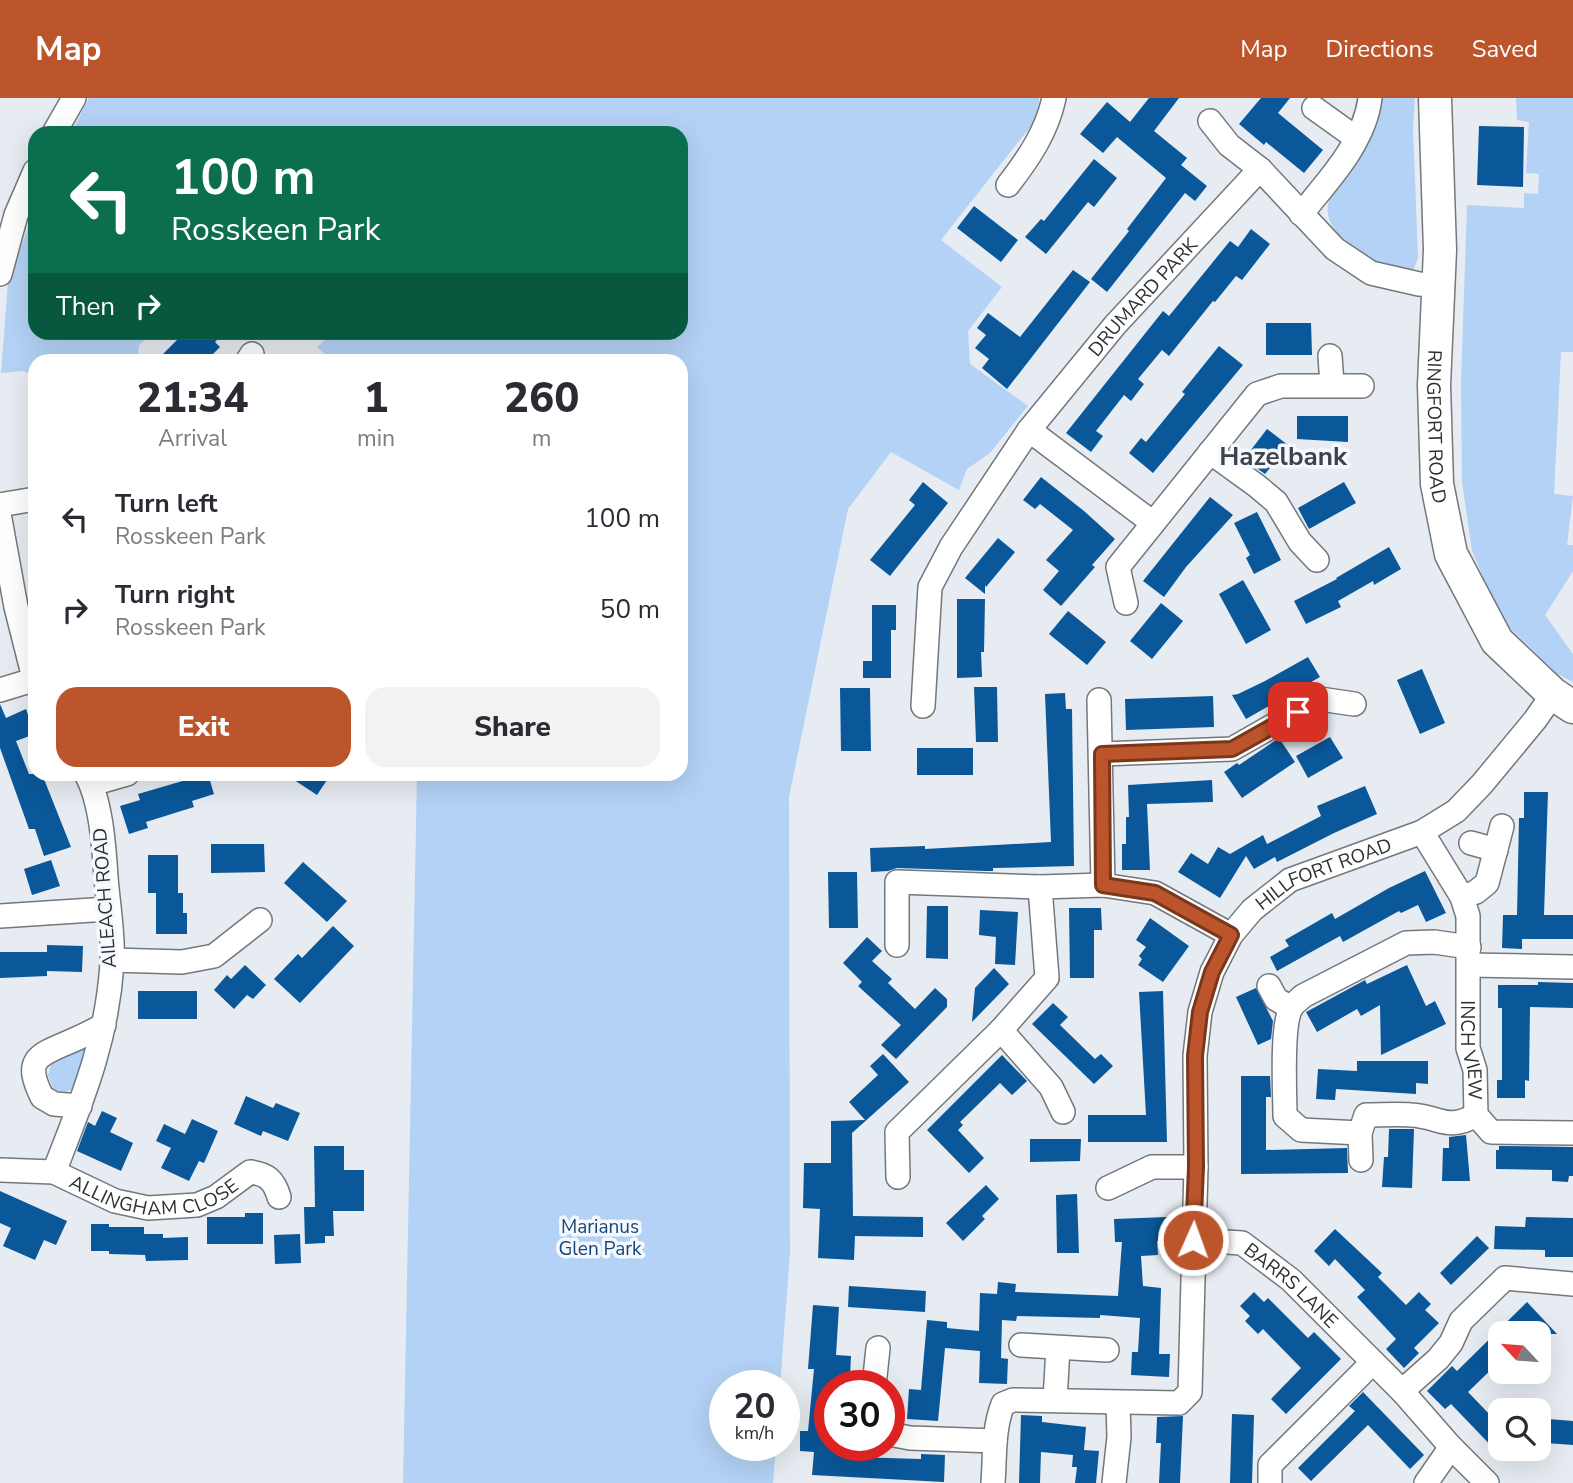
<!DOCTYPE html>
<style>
:root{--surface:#fff;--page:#f2f2f3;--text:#2b2b33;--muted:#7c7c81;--accent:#bc552b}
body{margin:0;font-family:"Nunito Sans",sans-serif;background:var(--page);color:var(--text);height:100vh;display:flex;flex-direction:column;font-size:26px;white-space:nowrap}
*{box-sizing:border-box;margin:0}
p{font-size:23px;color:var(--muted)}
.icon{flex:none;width:38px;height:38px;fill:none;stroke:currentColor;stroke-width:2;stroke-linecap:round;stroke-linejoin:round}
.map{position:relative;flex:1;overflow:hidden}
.sheet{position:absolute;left:28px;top:256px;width:660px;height:427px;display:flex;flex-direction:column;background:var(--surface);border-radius:21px;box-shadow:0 7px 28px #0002}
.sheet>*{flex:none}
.hud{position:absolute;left:28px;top:28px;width:660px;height:214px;border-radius:21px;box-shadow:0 7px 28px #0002;background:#0b6e4f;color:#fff;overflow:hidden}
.needle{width:46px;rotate:296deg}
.buttons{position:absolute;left:1488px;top:1223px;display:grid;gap:14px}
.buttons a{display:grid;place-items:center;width:63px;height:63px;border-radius:14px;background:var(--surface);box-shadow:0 7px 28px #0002;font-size:35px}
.speed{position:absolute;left:709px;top:1272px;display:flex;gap:14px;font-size:35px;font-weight:700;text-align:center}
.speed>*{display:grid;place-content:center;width:91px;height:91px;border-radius:50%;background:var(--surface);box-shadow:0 7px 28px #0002;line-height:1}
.speed small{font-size:18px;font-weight:400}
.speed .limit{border:10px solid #d22;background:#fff;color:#111}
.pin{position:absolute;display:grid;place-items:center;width:60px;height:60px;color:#fff;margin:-30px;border-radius:14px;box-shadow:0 4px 10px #0006}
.me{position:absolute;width:77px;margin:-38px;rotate:2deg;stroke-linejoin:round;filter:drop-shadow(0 0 5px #0008)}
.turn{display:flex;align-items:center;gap:24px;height:147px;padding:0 28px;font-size:32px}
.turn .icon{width:91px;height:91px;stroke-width:2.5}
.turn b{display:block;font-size:49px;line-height:60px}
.then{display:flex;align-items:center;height:66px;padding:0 28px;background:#0003;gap:14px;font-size:26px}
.eta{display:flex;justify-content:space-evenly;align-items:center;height:119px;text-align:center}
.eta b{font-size:42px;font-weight:800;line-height:49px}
.cta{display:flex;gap:14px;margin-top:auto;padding:14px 28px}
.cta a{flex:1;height:80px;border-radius:21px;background:var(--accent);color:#fff;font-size:28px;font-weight:800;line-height:80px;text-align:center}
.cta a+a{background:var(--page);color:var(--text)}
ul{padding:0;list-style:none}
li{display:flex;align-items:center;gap:21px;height:91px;padding:0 28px}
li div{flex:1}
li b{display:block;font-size:26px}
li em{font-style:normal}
header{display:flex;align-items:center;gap:42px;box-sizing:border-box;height:98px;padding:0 35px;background:var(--accent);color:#fff}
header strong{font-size:33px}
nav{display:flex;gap:38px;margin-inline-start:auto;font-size:24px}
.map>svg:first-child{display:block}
.green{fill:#b4d2f5}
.building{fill:#0a5799}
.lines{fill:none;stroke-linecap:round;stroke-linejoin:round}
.street-casing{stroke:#73787c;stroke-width:26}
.secondary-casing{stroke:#73787c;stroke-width:35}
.street{stroke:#fff;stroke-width:23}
.secondary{stroke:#fff;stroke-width:32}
.route-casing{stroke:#7a371c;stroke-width:18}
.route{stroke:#bc552b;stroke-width:12}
.labels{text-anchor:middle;stroke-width:7;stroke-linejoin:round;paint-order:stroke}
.street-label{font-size:19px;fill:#2d2f31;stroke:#f5f9ff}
.park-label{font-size:19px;fill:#174675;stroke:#f5f9ff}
.district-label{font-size:26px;font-weight:bold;fill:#3f4347;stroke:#f5f9ff}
</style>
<header>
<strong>Map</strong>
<nav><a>Map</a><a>Directions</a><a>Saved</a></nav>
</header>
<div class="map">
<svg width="1573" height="1385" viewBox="0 0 1573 1385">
<rect width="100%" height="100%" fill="#e7ecf2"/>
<g class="green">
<polygon points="89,0 1039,0 1038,19 941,142 1002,189 968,233 970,266 1028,308 990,355 967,371 959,392 891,354 848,411 789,699 790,1156 780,1288 724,1288 724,1348 776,1348 773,1385 403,1385 417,676 681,676 681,262 331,262 317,249 334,234 681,234 681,35 71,35"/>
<path d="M1381,0H1415L1413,30L1418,160L1413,173C1386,176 1374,168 1355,150C1348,144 1336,136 1332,127C1316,100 1349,77 1361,56C1370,41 1380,17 1381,0Z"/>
<polygon points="1516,0 1573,0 1573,254 1561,254 1554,396 1573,398 1567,447 1573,447 1573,473 1545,517 1573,556 1573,584 1556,575 1500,520 1472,453 1462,384 1461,284 1467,107 1524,110 1524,95 1538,96 1539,76 1526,75 1529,24 1517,22"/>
<polygon points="35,110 35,234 152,235 139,247 138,256 144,262 35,262 35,278 23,273 1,275 8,185"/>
<path d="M88,947L73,990C65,996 61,995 53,991L48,977L52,963Z"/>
</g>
<g class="building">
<polygon points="1149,0 1179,0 1154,33 1187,60 1181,67 1207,88 1195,103 1185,95 1107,194 1091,181 1129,133 1127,131 1166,80 1117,39 1103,55 1080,36 1107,4 1130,24"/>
<polygon points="1261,0 1290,0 1278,15 1323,52 1304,75 1266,44 1264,47 1239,26"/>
<polygon points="1479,28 1524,29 1523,89 1477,87"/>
<polygon points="1094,61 1117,80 1094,109 1088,104 1046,156 1025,139 1041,121 1044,123"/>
<polygon points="974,108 1018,142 1001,164 957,130"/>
<polygon points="1251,131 1270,146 1242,182 1236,178 1215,204 1213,203 1169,258 1162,252 1138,281 1144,286 1131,303 1124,297 1096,333 1103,338 1091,354 1066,335 1163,213 1169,218 1230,143 1238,149"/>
<polygon points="1073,172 1090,184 1007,291 982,270 989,261 975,250 986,237 977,230 988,215 1020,239"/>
<polygon points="1266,225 1311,225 1312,257 1266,257"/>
<polygon points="185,234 224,234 215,244 220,249 207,262 157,262"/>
<polygon points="1219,248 1243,267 1153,375 1129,355 1141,340 1146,344 1185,296 1182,294"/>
<polygon points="1297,318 1348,318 1348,344 1297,341"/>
<polygon points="1267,331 1288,347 1265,376 1244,361"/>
<polygon points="1041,379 1084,413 1115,441 1092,467 1095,469 1061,508 1043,492 1059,473 1046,462 1073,432 1040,406 1035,411 1023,402"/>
<polygon points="923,384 948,405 890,478 870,462 915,407 909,402"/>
<polygon points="1344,384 1356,405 1309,431 1298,410"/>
<polygon points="1210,399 1233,417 1186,469 1164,499 1143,483"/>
<polygon points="1257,414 1281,462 1254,476 1246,460 1250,457 1234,425"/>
<polygon points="998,440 1015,454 986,489 985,487 985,496 965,480"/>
<polygon points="1389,449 1401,471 1374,487 1373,483 1338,503 1341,509 1306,526 1294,503 1337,481 1336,480"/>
<polygon points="1243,482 1271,532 1246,546 1219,496"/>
<polygon points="957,501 985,501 984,554 981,554 982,579 957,580"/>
<polygon points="1161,505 1183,523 1152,561 1130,543"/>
<polygon points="872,507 896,507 896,532 891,532 891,580 863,580 863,563 872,563"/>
<polygon points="1068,513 1106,544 1087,567 1049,536"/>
<polygon points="1308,559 1320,579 1246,621 1232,597 1238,596 1265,583"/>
<polygon points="1422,571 1445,625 1420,636 1397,582"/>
<polygon points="974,589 997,589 998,644 976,644"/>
<polygon points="840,590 870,590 871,653 841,653"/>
<polygon points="1065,595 1066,611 1072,611 1074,768 993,770 993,773 986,773 897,770 888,773 871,774 870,750 925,748 925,751 1051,744 1045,596"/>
<polygon points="1213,598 1214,629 1126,632 1125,601"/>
<polygon points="0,606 6,620 26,611 35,636 16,643 29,676 42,676 71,749 44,758 35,731 29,731 0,650"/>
<polygon points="1330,639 1343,660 1308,680 1296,658"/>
<polygon points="1279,640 1295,664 1242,700 1224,674 1237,665 1239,667"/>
<rect x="917" y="650" width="56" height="27"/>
<polygon points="184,676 208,676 214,696 192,703 194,709 146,724 148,730 129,736 120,708 140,702 138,696 186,682"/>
<polygon points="285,676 331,676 317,697"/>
<polygon points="1212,682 1213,704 1147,706 1150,772 1122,772 1122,746 1126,746 1126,719 1129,719 1128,687"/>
<polygon points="1365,688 1377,716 1334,735 1277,764 1275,759 1254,771 1246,758 1220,800 1178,774 1191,755 1208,766 1218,749 1230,756 1263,737 1267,746 1321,718 1317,708"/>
<polygon points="1524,694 1548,694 1544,817 1573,817 1573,841 1522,841 1522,851 1502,850 1503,817 1517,817 1519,720 1524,720"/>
<polygon points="211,746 264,746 265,774 211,775"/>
<polygon points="148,757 178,757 178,795 183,795 183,815 187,815 187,836 156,836 156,795 148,795"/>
<polygon points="51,762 60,788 32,797 24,771"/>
<polygon points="303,764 347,803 327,824 284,785"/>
<polygon points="1425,773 1446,815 1426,824 1418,807 1401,815 1399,813 1343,844 1340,838 1277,873 1270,859 1289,848 1285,842 1332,815 1335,821 1389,790"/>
<polygon points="828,774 857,774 858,830 829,830"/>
<polygon points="927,808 948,808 948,861 926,860"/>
<polygon points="1069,810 1101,810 1102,832 1094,832 1094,880 1070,880"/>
<polygon points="980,812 1018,814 1015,867 995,866 996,839 979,837"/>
<polygon points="1150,820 1189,848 1163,884 1138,867 1142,861 1139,858 1146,849 1136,842"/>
<polygon points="333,828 354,848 300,905 274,881 298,856 302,860"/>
<polygon points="867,839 882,853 872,863 892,881 888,885 915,911 935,890 947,901 947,909 896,961 881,947 901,927 858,888 862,884 843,865"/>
<polygon points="47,847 83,848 82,874 47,873 47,878 0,880 0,854 47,854"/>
<polygon points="245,867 266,887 253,901 247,897 234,911 214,892 227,877 231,881"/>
<polygon points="1407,867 1426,908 1435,903 1446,926 1381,957 1380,907 1361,918 1357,911 1317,934 1306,914 1308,913 1365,882 1367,886"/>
<polygon points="994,870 1009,886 972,924 975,890"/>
<polygon points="1538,884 1573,885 1573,910 1530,909 1529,983 1525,982 1525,1000 1497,1000 1497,982 1502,982 1502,910 1498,910 1498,887 1538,887"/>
<polygon points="1256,890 1273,923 1271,941 1258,947 1236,899"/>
<rect x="138" y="893" width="59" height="28"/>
<polygon points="1163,893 1167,1044 1088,1044 1088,1017 1146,1017 1139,894"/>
<polygon points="1053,905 1068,919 1060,927 1095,961 1101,956 1113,968 1094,986 1032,926"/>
<polygon points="883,956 909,984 852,1035 853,1118 923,1119 923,1139 855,1138 854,1162 818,1160 820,1111 803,1110 804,1065 831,1065 831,1023 865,1022 849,1004 878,977 870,968"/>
<polygon points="1002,957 1027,983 1012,997 1000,985 960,1024 963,1027 958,1032 984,1060 969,1075 927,1032"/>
<polygon points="1357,963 1428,963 1428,986 1416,985 1416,996 1336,991 1335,1002 1316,1001 1318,971 1357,973"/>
<polygon points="1241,978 1270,978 1271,999 1266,999 1266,1052 1347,1050 1348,1075 1241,1076"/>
<polygon points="246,998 273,1010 276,1005 300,1015 288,1043 263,1033 261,1038 234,1026"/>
<polygon points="102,1013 117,1020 110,1034 133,1045 121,1073 77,1053 88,1024 95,1028"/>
<polygon points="192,1021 218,1033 204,1065 199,1063 189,1083 161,1070 171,1050 156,1043 164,1026 185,1036"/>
<polygon points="1389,1031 1414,1031 1412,1090 1382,1089 1384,1059 1388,1059"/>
<polygon points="1466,1037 1470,1083 1442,1083 1443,1050 1449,1050 1449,1039"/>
<polygon points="1030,1041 1081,1041 1080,1063 1030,1064"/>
<polygon points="314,1048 344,1048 344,1072 364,1072 364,1113 333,1113 334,1138 325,1138 325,1145 305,1146 304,1109 315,1109"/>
<polygon points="1499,1048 1573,1049 1573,1078 1569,1078 1568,1084 1552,1083 1552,1072 1496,1071 1496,1052 1499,1052"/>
<polygon points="986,1087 999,1101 982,1118 985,1121 963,1143 946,1125"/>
<polygon points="0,1093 67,1123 56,1147 44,1142 35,1162 3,1148 11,1130 0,1125"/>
<polygon points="1077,1096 1079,1155 1057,1155 1056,1097"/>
<polygon points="245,1115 263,1115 263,1146 207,1146 207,1119 245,1119"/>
<polygon points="1167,1119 1168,1143 1157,1143 1158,1157 1141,1158 1143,1188 1161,1190 1159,1256 1170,1256 1169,1279 1131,1277 1132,1254 1138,1254 1140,1220 1100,1217 1100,1220 1017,1218 1016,1223 1002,1222 1001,1260 1008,1261 1007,1286 979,1285 980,1253 945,1250 938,1323 907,1321 909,1291 921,1292 927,1222 947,1224 947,1230 979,1233 980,1195 997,1196 998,1184 1016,1186 1015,1194 1118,1198 1122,1144 1115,1144 1114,1121"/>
<polygon points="1526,1119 1573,1120 1573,1159 1545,1159 1545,1152 1494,1151 1495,1128 1525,1129"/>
<polygon points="91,1126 109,1126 109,1129 144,1129 144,1136 163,1136 163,1140 188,1139 188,1162 146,1163 145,1157 109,1156 109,1153 91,1153"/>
<polygon points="1335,1131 1382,1175 1378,1179 1406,1207 1419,1194 1431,1206 1425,1212 1439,1225 1414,1250 1419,1255 1404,1270 1386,1251 1396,1241 1357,1199 1365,1192 1335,1161 1329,1168 1314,1153"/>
<polygon points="300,1136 301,1165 275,1166 274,1137"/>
<polygon points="1477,1138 1489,1150 1451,1187 1440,1175"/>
<polygon points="849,1188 926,1193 925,1214 848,1209"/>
<polygon points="1254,1194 1264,1204 1268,1200 1308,1240 1314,1234 1341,1261 1286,1316 1271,1301 1301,1270 1263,1231 1258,1236 1245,1223 1250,1218 1240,1208"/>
<polygon points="1527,1204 1557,1236 1500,1236 1500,1263 1468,1294 1492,1319 1500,1312 1500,1357 1451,1306 1445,1311 1427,1293 1452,1268 1457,1273"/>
<polygon points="813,1207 839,1209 836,1257 851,1258 850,1278 839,1278 838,1288 830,1288 830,1348 853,1351 853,1359 921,1361 921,1356 945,1357 944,1384 812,1377 814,1354 800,1353 800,1333 808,1333 814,1271 808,1271"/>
<polygon points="1363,1294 1424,1357 1410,1371 1368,1327 1311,1383 1298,1370 1355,1313 1349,1308"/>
<polygon points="1232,1316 1254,1317 1252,1385 1230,1385"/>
<polygon points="1021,1317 1042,1318 1042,1324 1086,1329 1084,1352 1099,1353 1096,1385 1075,1385 1077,1369 1072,1369 1073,1357 1041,1354 1040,1385 1019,1385"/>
<polygon points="1183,1318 1180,1385 1159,1385 1161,1345 1156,1345 1157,1319"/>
<polygon points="1548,1321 1573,1323 1573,1347 1546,1345"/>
</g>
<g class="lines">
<g class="street-casing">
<g id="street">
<polyline points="1314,10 1356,40"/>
<polyline points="1210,23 1229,47 1260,71 1335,151 1371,175 1419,186 1439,187"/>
<polyline points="54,35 74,0"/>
<path d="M1008,87C1029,60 1047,33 1054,0"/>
<path d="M1301,116C1328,83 1365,44 1370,0"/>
<polyline points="0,176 16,117 35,73"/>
<polyline points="1330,258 1332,286"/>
<polyline points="248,262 252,256"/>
<polyline points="1029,332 1153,425"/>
<polyline points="1210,354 1257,388 1276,404 1300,444 1317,462"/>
<polyline points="0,407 35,401"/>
<polyline points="0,421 16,509 35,584"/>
<polyline points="1126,505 1118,469 1257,296 1281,288 1362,288"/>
<polyline points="0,592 33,582"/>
<polyline points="1099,602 1103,787"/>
<path id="s1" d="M923,608L930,489L951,449L1029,332L1115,227L1260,71"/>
<polyline points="1102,656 1232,651 1320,601 1354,606"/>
<polyline points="92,686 127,676"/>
<path id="s2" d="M1422,734L1462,799L1468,818V950L1475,972L1476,1017L1491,1034L1573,1035"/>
<polyline points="1471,745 1496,752"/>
<polyline points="1462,799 1476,794 1487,785 1502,728"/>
<polyline points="0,818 108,811"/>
<polyline points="897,847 897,784 1040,789 1103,787 1155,795 1231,837"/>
<polyline points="112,862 182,864 214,858 260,822"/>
<polyline points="1469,867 1573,869"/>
<polyline points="1269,888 1276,901 1291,910"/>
<polyline points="1001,932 1051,989 1063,1014"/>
<path d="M80,1008L54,1006L42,999C24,962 36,958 69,944C81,939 93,933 104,927"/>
<path d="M1360,1035L1301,1032L1285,1018C1285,995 1281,928 1291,910C1293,906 1299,902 1303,898L1406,845L1434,844L1469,849"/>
<path d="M1361,1062L1360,1035L1366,1017C1381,1017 1397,1016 1411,1017C1439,1018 1447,1034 1476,1017"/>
<path id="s3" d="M0,1072L54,1074L115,1103L148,1110L197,1107L216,1099L250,1074C267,1076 274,1082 279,1099"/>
<path d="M54,1074C82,1002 107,944 112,865C114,837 108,807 106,779C104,748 101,703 86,676"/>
<polyline points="898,1079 897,1034 1001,932 1047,880 1040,789"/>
<polyline points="1108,1090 1152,1069 1196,1069"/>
<path id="s4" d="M1193,1142L1242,1145L1291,1182L1402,1293L1451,1349L1487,1385"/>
<polyline points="1021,1247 1107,1252"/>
<polyline points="874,1288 878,1250"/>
<polyline points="1402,1293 1438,1261 1451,1245 1461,1223 1505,1180 1573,1186"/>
<polyline points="1055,1302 1058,1250"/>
<polyline points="889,1336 910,1340 995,1343"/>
<path id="s5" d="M993,1385C995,1359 993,1331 1003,1306L1013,1302L1179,1305L1190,1294L1196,1069L1195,958L1200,914L1212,874L1231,837L1252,812L1290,782L1422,734L1456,713L1482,686L1535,622L1553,596"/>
<polyline points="1114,1385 1119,1339 1118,1305"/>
<polyline points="1270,1385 1270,1367 1373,1264"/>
<polyline points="1426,1385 1451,1349"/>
</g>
</g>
<g class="secondary-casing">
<g id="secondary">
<path id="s6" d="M1435,0L1440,152L1434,287L1437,386L1451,456L1497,543L1553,596L1573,609"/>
</g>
</g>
<use href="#street" class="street"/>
<use href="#secondary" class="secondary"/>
</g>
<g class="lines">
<g class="route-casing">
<polyline id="route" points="1193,1142 1196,1069 1195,958 1200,914 1212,874 1231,837 1155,795 1103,787 1102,656 1232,651 1298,614"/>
</g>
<use href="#route" class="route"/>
</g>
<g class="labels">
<g class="street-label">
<text dy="7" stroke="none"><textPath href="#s1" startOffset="480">DRUMARD PARK</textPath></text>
<text dy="7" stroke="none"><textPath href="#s6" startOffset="329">RINGFORT ROAD</textPath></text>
<text dy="7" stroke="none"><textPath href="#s5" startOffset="850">HILLFORT ROAD</textPath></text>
<text transform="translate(104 800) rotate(-94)" y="7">AILEACH ROAD</text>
<text dy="7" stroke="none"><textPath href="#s2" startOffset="231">INCH VIEW</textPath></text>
<text dy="7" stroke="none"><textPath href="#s3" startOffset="161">ALLINGHAM CLOSE</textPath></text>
<text dy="7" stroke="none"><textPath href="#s4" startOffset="114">BARRS LANE</textPath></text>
</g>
<g class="park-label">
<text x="600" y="1135">Marianus<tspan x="600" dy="22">Glen Park</tspan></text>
</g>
<g class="district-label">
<text x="1283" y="367">Hazelbank</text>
</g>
</g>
</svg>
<div class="buttons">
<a><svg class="needle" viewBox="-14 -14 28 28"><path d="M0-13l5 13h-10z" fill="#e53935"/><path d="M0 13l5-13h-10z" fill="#7c7c81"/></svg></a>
<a><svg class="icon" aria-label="search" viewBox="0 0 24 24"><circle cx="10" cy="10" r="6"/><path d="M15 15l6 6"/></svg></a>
</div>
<div class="speed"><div>20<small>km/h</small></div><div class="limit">30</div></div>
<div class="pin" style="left:1298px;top:614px;background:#d93025"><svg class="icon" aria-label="arrive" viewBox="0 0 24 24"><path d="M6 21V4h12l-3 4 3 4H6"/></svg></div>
<svg class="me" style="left:1193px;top:1142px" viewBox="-20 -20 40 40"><circle r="17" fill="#bc552b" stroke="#fff" stroke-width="3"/><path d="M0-11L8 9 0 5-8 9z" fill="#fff"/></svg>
<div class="hud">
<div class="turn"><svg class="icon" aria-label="left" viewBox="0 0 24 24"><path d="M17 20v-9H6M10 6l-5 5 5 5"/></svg><div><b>100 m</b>Rosskeen Park</div></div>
<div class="then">Then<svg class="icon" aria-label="right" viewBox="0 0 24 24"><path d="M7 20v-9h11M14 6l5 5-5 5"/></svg></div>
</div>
<section class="sheet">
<div class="eta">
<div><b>21:34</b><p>Arrival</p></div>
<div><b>1</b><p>min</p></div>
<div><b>260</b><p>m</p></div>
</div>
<ul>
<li><svg class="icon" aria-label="left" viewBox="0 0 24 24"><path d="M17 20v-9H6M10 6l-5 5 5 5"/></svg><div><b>Turn left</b><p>Rosskeen Park</p></div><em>100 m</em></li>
<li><svg class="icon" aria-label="right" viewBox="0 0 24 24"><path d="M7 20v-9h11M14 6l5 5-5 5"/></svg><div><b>Turn right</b><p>Rosskeen Park</p></div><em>50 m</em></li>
</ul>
<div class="cta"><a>Exit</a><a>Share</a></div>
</section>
</div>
